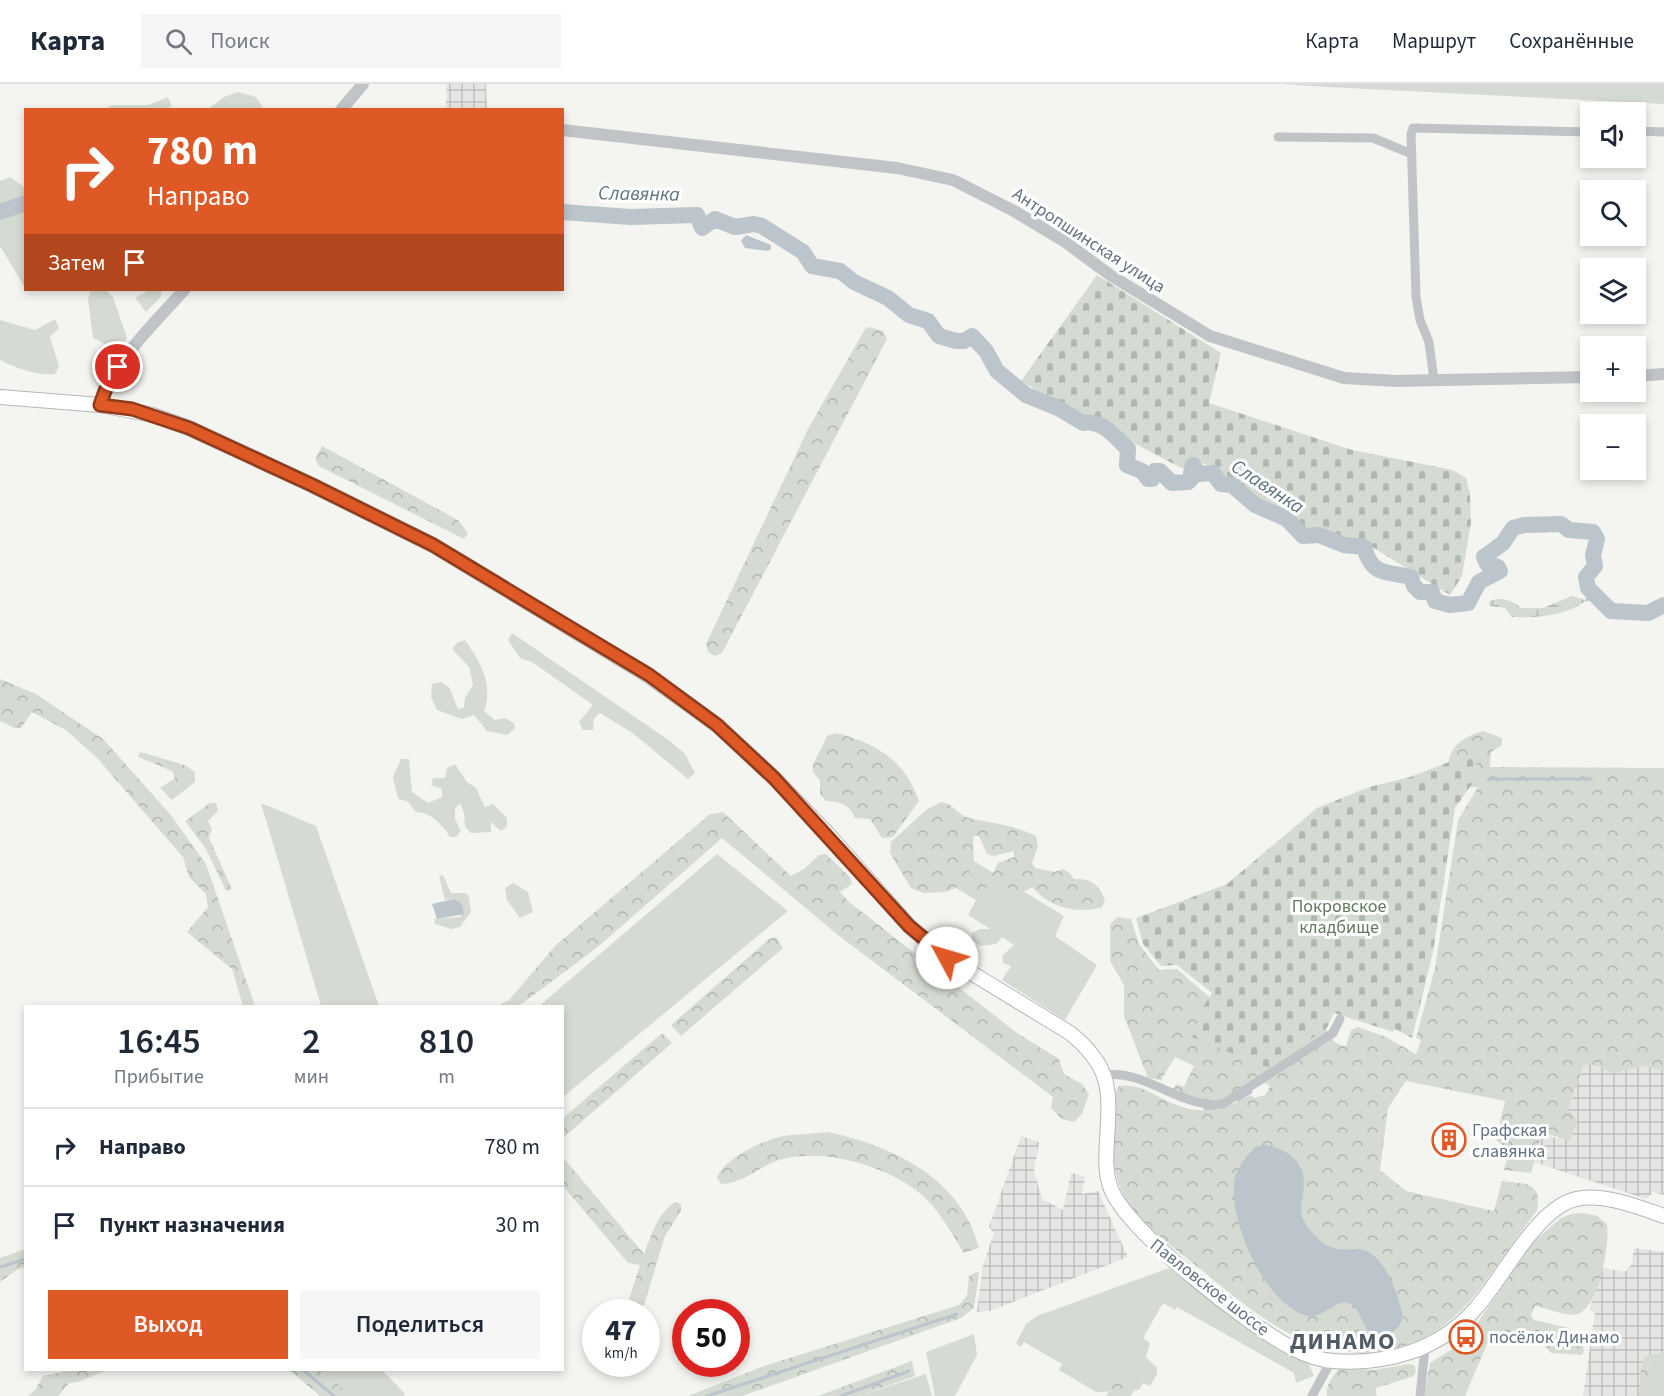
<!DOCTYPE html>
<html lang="ru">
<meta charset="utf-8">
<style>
:root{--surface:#fff;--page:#f6f6f7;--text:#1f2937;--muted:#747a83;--line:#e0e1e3;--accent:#df5926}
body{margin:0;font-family:"Source Sans 3",sans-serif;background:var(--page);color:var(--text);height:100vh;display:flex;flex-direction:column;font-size:22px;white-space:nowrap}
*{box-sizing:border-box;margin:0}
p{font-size:20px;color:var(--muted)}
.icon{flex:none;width:33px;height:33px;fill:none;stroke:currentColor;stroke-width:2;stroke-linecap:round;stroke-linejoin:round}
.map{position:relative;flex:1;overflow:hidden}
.side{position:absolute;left:24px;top:921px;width:540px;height:366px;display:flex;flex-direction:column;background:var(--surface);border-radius:0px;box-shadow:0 3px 9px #0003}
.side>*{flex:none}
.hud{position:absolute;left:24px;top:24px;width:540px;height:183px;border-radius:0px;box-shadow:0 3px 9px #0003;background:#df5926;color:#fff;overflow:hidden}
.fabs{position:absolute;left:1580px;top:18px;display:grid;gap:12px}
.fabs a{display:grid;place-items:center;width:66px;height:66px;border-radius:0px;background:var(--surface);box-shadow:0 3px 9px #0003;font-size:30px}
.speed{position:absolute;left:582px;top:1215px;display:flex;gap:12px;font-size:30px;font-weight:700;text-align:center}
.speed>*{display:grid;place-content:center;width:78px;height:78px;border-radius:50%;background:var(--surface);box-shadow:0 3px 9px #0003;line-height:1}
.speed small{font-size:15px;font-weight:400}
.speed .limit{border:9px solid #d22;background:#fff;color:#111}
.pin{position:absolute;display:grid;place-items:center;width:51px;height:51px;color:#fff;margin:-26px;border:3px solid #fff;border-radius:50%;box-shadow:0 2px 6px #0007}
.me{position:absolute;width:66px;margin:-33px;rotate:309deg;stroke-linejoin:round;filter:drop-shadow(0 0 4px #0008)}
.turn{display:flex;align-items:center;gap:21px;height:126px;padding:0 24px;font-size:27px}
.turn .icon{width:78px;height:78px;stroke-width:2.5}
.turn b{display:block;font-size:42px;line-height:51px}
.then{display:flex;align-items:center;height:57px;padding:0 24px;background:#0003;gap:12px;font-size:22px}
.eta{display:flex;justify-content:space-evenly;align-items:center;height:102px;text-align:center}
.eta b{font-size:36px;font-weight:600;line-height:42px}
.action{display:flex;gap:12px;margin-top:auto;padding:12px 24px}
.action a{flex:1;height:69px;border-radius:0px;background:var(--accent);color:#fff;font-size:24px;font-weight:600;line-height:69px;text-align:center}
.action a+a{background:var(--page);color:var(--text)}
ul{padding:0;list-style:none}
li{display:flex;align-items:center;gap:18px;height:78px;padding:0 24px;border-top:2px solid var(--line)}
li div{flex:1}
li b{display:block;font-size:22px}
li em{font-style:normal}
header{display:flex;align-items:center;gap:36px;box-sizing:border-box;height:84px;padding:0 30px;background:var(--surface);border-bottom:2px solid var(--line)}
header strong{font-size:28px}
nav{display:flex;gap:33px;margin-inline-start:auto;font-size:21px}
.search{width:420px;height:54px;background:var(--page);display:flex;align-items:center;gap:15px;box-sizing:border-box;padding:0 21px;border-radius:0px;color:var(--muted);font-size:22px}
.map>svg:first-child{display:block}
.industrial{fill:url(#industrial-grid)}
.green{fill:#d5dbd2}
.forest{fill:url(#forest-crowns)}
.wetland{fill:url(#wetland-marsh)}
.cemetery{fill:url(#cemetery-stones)}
.water{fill:#bbc5cb}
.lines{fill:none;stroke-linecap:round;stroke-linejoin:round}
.stream{stroke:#bbc5cb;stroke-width:3}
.river{stroke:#bbc5cb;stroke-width:16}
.secondary-casing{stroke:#b2b7bb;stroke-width:16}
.minor{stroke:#c0c4c7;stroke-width:9}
.tertiary{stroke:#c0c4c7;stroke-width:12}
.secondary{stroke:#fff;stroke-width:14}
.route-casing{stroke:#913a19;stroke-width:15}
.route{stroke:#df5926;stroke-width:10}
.labels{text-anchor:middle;stroke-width:6;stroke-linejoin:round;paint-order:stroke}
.street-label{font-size:18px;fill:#647381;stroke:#fff}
.park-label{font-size:18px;fill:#667963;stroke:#fff}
.poi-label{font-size:18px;fill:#647381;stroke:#fff;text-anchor:start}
.water-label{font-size:20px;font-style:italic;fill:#5f757f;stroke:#fff}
.district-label{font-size:24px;font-weight:bold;letter-spacing:1.5px;fill:#525c67;stroke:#fff}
</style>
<header>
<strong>Карта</strong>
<div class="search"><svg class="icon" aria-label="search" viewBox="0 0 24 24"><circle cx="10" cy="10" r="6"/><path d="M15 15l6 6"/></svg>Поиск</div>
<nav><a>Карта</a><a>Маршрут</a><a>Сохранённые</a></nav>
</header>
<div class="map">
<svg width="1664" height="1312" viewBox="0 0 1664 1312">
<defs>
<pattern id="industrial-grid" width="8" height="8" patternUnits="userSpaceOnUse" patternTransform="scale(1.5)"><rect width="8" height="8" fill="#e5e6e4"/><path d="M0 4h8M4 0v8" fill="none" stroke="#bdbfbe"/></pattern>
<pattern id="forest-crowns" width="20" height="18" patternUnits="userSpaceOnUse" patternTransform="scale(1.5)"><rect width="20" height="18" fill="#d5dbd2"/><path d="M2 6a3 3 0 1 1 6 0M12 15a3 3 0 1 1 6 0" fill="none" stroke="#b0b6b0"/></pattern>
<pattern id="wetland-marsh" width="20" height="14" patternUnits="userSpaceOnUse" patternTransform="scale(1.5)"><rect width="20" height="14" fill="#d5dbd2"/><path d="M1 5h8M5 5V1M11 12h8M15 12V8" fill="none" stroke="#b0b6b0"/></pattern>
<pattern id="cemetery-stones" width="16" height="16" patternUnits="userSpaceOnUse" patternTransform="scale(1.5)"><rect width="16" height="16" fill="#d5dbd2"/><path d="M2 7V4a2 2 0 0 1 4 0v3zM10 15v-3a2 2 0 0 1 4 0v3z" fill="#b0b6b0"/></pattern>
</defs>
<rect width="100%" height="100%" fill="#f4f5f1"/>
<g class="industrial">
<polygon points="447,0 486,0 487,25 446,25"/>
<polygon points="1597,943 1664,970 1664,1111 1653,1108 1646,1115 1534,1078 1542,1049 1558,1055"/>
<polygon points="1021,1052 1039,1058 1034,1087 1042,1115 1063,1126 1071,1089 1085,1092 1082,1110 1098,1107 1128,1173 990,1227 977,1228 983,1181 994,1149 989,1143"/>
<polygon points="1634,1164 1664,1168 1664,1312 1583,1312 1595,1228 1590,1226 1599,1183 1625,1188 1632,1180"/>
</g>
<g class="green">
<polygon points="1281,0 1664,0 1664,20 1328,3"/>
<polygon points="238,8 256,13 263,24 208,25 224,13"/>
<polygon points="168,13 172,22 166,25 105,25 112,21 148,21"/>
<polygon points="10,93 25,104 25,204 0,162 0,97"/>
<polygon points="91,206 106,206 113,213 127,254 118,266 93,254 88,215"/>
<polygon points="149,206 162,206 160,214 146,228 135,214"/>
<path d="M55,235L59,244L50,253L59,282L55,290C37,292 16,284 0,276V236L35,246Z"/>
<polygon points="512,549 670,657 685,670 695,689 688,695 634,650 600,629 594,634 593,646 583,646 579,638 593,621 532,578 520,574 508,556"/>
<path d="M465,556C480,578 494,600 484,627L495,636L505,634L514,639L515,644L507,651L487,647L474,631L462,635L437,626L431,613L432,600L441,598L449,603L458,625L464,624L465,614L473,601L469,583L452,565L458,558Z"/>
<path d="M401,675H409L412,708L428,719L442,713V705L431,701L433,694H445L447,684L455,680L467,698L476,704L485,723L493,720L507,734V742L501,747L491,738V748L471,749L465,743L464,729L460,719L455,725V735L461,747L456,753H450C443,741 430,728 416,728L407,717L398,715L393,693Z"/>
<polygon points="261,719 316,742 379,922 321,922"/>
<polygon points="717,770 788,827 563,1013 562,922 539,922"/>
<polygon points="964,771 1064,832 1055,852 1097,881 1065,936 1002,896 1011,882 1003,879 1002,872 1014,861 1002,853 996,860 980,862 972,856 972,849 980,845 990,845 968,831 976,816 948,799"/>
<polygon points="443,791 451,809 465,809 469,812 471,828 460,843 451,845 435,840 434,835 461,833 454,815 445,816 439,792"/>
<polygon points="513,799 528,808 533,828 520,834 507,816 505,804"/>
<polygon points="1169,1184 1245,1243 1308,1278 1314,1292 1296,1299 1294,1289 1177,1223 1175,1226 1163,1219 1143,1254 1150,1259 1146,1273 1157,1284 1157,1290 1150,1302 1143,1299 1139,1306 1096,1308 1059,1286 1062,1280 1024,1258 1020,1263 1016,1259 1026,1240 1037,1232"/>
<polygon points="974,1250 977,1271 955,1312 935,1312 926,1268"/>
<polygon points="1664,1269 1664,1312 1653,1312 1651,1302 1654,1291 1646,1279 1641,1285 1642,1276 1649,1270"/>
<polygon points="319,1286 382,1286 405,1310 404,1312 353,1312"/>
<polygon points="926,1290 932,1312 859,1312"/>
</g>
<g class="forest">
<polygon points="869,243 883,247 887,255 722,569 715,572 708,568 706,560 809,343 865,245"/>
<polygon points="322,362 458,436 468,449 464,455 319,382 315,375"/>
<polygon points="0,595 36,610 103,655 170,730 206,780 255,922 243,922 232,885 187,848 208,823 206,810 189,793 183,773 97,674 66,646 32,628 21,644 15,644 0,637"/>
<path d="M1483,647L1502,654V661L1491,668L1490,683L1664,684V987L1646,982L1613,989L1589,979L1583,983L1568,1026L1578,1036L1570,1056L1542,1049L1531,1089L1504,1086L1509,1067L1496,1056L1505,1017L1406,997L1388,1024L1380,1086L1406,1107L1494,1127L1502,1097C1524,1100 1543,1097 1537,1127C1500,1170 1474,1232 1419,1256C1326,1296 1261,1234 1194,1180C1168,1159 1135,1136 1121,1106C1108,1077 1115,1038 1116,1007L1119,1002C1138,999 1151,1009 1167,1017C1201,1033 1221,1027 1251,1011L1254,1014L1265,1011L1270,1003L1266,999L1260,1000L1217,1019L1172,1007L1176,1000L1184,1003L1194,982L1175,973L1161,996L1148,994L1124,932V901L1110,877V841L1117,833L1131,835L1139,860L1159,886L1177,885L1217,920L1322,935C1328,948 1331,961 1346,962L1351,946L1358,943L1386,953L1416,970L1421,956L1416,954L1435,884L1458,736L1478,703L1464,704L1448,682C1450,661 1464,653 1483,647Z"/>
<path d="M837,649C878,661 904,675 919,717L893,753L882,754L870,735L855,734C849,720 841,718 826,717L820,710V696L813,688V681L827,652Z"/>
<polygon points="140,668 185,681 195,688 195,698 172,716 160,704 175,694 172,687 138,673"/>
<path d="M941,718C956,721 957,731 969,734C994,740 1011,740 1036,752L1038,762L1032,779L1035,784L1055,788L1063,785L1070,789L1074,795C1092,795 1097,799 1105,815L1102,823C1078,831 1048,823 1032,803L1023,808L996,801L991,793L998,779L1014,773V767L993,772L987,770L979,752H973L974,778L969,783L970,790L982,796L987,803L983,810L970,808L962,801L946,808L923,809L911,804L890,769L891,758L926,726Z"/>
<polygon points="210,719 216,719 218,727 208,737 212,745 209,754 232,805 226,807 206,765 185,737"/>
<polygon points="723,728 791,792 804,785 819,771 826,770 850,793 852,800 840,808 848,817 1017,949 1059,975 1064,990 1082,1000 1089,1010 1082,1030 1074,1038 1062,1035 1051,1024 1053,1013 838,851 722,754 599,862 519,922 497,922 509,916 555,862 710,730"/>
<polygon points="776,853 783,864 681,952 671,941 769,855"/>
<polygon points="662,949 672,959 563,1054 563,1034"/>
<path d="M827,1048C892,1061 962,1095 979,1164L964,1169C954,1153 944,1135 931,1120C901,1085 827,1063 783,1075C761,1080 744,1100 721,1100L717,1094C723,1075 765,1055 784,1052C798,1050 813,1050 827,1048Z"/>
<path d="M562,1072L644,1170C652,1151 656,1131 675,1118L681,1120V1127L665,1152L642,1228H625L640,1181L628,1179L563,1102Z"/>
<path d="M1583,1129L1597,1132L1607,1140C1610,1158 1599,1226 1577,1230C1564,1233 1548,1224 1535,1222L1531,1231L1534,1236L1569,1244L1576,1259L1583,1261L1584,1268L1581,1271L1551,1269C1537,1249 1505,1248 1487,1260L1465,1312H1424L1430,1279L1465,1257L1533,1158L1561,1134L1571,1130Z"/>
<polygon points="25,1165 25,1183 18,1185 0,1198 0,1174"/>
<polygon points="976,1188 979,1189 974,1224 961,1234 742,1312 688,1312 764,1282 959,1221 967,1212 969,1192"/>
<polygon points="912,1277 915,1292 859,1312 818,1312"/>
<path d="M1655,1277L1660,1278L1661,1284C1652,1293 1650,1300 1653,1312H1639L1641,1285L1646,1279Z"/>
<path d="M1409,1280L1414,1281L1416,1287L1414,1292L1376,1304V1311L1378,1312H1327C1325,1302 1333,1291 1340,1284L1373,1286Z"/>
<polygon points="71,1286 107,1286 78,1298 69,1299 58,1312 28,1312 35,1306 43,1292"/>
<polygon points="289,1286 319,1286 353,1312 320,1312"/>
<polygon points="1127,1291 1139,1298 1131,1312 1106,1312 1115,1297"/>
</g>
<path class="wetland" d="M1572,512L1587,516C1566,532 1538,534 1512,533L1505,524L1490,522L1489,518C1500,512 1512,516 1521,524H1543Z"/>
<g class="cemetery">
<polygon points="1097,191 1221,269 1209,319 1352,366 1453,386 1466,394 1470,410 1471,439 1462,492 1450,511 1369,461 1329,449 1304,446 1286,429 1267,423 1227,398 1217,384 1192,376 1183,385 1056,318 1021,297"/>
<polygon points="1475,668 1479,690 1455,724 1433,868 1412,954 1395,945 1393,948 1334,929 1327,944 1268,984 1192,953 1202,925 1212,909 1177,881 1161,882 1143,860 1136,834 1227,800 1317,724 1369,703 1410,693"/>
</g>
<g class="water">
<polygon points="746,151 771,161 771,165 768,167 745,164 741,157"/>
<polygon points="454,815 462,820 464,830 437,835 432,820"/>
<path d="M1267,1061C1288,1066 1304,1077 1304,1100C1304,1111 1299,1121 1302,1132C1306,1144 1320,1160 1333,1164C1344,1168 1358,1162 1369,1168C1389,1181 1397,1210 1403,1232C1400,1248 1385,1254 1371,1250C1362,1242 1361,1226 1350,1220C1337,1213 1324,1235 1308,1232C1265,1223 1226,1132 1235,1093C1238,1082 1248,1071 1255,1063Z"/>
</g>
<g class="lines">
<g class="stream">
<polyline points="1587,516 1591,508"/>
<polyline points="1489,695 1591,695"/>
<polyline points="1238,1016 1251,1008"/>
<polyline points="1205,1025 1215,1024"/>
<polyline points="0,1183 26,1175"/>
<polyline points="303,1286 334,1312"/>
<polyline points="707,1312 957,1230"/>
<polyline points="841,1312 909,1287"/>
</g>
<g class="river">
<polyline points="0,128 26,119"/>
<path d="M562,128L630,133L697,131L702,144L715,135L735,143L754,140L762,142L803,168L812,182L840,187L854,198L888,214L909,231L928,237L939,252L956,257H964L972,252L986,267L997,287L1026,311L1058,324L1083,339C1102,335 1115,353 1128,365L1127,381L1142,387L1148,395H1152L1155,387H1160L1172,399L1188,398L1193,393L1191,389L1193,381L1199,390L1213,389L1221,400L1232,401L1255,421L1287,435L1303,452L1319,451L1344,461L1364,463C1372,492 1385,487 1411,493L1414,502L1420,508H1432L1435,517L1450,521L1468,519L1479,498L1500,487L1498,483L1487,480L1484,473L1503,459L1513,444L1524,441L1561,440L1569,446L1593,448L1597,455L1593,471L1595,482L1586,493L1588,504L1611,527L1648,529L1664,521"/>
</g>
<g class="secondary-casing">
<path id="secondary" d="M0,313L100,321L153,331L189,344L312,401L433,461L649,592L717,641L774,694L828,750L909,842L947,874L1070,949C1112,983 1110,1006 1107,1057C1106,1073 1105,1087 1110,1102C1123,1145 1252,1244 1294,1265C1306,1271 1320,1276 1333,1277C1387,1281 1440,1266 1476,1224C1497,1200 1512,1171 1533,1147C1543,1135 1559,1119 1576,1115C1603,1109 1639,1123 1664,1132"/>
</g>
<g class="minor">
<polyline points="1635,47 1664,48"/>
<polyline points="1278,53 1373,54 1412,70"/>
<polyline points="1434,296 1429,258 1420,236 1416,213 1411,50 1413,44 1590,48"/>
<path d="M1105,991C1146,985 1180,1025 1223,1020L1333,949L1340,935"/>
<polyline points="1312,1312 1331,1277"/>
<polyline points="1420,1312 1425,1264"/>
</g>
<g class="tertiary">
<polyline points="341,26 363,0"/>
<polyline points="562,46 897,84 953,96 1014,127 1064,157 1110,191 1210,252 1344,294 1396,297 1590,293"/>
<polyline points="1635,292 1664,290"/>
<path d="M100,321C114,276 154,240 184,206"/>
</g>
<use href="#secondary" class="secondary"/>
</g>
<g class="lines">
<g class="route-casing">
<polyline id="route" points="118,283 105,307 100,321 132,325 189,344 312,401 433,461 649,591 717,641 774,694 909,842 947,874"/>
</g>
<use href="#route" class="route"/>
</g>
<defs>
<g id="building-ring" transform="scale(1.725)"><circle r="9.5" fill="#fff" stroke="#df5926" stroke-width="1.5"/><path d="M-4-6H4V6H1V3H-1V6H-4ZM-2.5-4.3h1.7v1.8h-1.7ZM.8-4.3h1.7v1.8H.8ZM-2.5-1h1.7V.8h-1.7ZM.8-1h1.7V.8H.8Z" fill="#df5926"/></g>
<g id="bus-ring" transform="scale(1.725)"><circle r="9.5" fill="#fff" stroke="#df5926" stroke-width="1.5"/><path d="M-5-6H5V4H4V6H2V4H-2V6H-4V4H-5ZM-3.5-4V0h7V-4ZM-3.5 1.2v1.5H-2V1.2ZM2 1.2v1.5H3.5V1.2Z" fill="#df5926"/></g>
</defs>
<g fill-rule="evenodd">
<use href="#building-ring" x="1449" y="1056"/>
<use href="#bus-ring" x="1466" y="1253"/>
</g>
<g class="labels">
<g class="street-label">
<text transform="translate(1089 156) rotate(33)" y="6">Антропшинская улица</text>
<text transform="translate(1210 1203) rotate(38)" y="6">Павловское шоссе</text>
</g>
<g class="park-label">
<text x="1339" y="828">Покровское<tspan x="1339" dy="21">кладбище</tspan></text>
</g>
<g class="poi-label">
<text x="1472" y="1052">Графская<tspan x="1472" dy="21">славянка</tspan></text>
<text x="1489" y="1259">посёлок Динамо</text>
</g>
<g class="water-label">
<text transform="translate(639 109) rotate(1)" y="7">Славянка</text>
<text transform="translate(1268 402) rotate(33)" y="7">Славянка</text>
</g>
<g class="district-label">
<text x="1343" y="1265">ДИНАМО</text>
</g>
</g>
</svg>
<div class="fabs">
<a><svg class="icon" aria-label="sound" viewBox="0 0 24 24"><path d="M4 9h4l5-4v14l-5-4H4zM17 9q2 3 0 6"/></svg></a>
<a><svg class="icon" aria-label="search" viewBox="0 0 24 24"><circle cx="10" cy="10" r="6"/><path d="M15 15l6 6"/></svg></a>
<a><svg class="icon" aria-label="layers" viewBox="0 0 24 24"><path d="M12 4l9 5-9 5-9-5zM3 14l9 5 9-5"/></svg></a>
<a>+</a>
<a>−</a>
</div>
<div class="speed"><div>47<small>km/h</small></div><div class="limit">50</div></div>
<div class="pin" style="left:118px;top:283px;background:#d93025"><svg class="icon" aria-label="arrive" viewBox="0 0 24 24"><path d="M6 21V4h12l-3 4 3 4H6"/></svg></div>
<svg class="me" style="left:947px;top:874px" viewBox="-20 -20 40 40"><circle r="19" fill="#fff"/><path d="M0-13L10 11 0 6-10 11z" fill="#df5926"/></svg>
<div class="hud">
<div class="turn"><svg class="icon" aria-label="right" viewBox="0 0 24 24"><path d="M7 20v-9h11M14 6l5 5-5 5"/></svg><div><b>780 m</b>Направо</div></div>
<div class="then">Затем<svg class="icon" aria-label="arrive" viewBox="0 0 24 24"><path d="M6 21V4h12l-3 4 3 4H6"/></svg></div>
</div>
<section class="side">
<div class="eta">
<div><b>16:45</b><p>Прибытие</p></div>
<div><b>2</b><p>мин</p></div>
<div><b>810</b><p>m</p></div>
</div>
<ul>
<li><svg class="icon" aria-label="right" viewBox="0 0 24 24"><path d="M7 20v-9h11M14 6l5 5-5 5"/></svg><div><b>Направо</b></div><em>780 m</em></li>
<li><svg class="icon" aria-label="arrive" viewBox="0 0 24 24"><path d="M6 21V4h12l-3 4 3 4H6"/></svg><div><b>Пункт назначения</b></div><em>30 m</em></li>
</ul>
<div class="action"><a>Выход</a><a>Поделиться</a></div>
</section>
</div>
